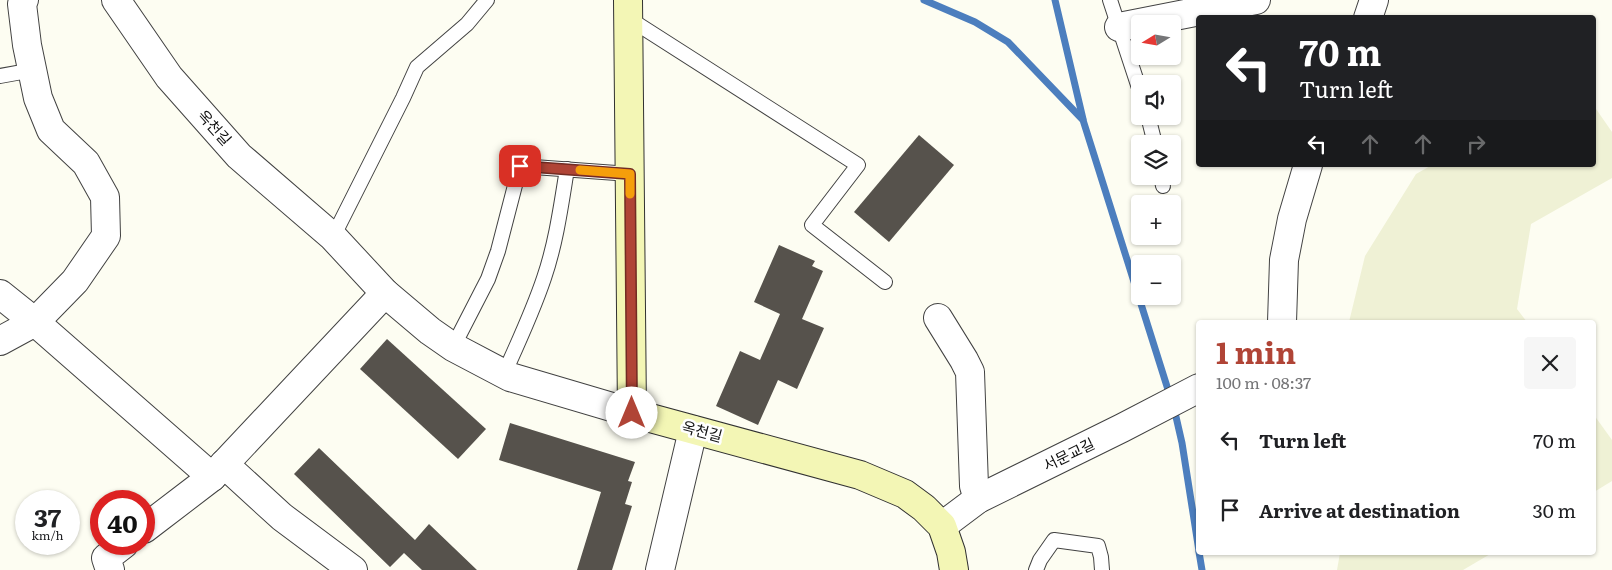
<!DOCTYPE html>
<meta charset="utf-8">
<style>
:root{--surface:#fff;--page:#f6f6f6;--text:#202124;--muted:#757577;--accent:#b04436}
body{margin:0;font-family:Literata,"Noto Sans KR",serif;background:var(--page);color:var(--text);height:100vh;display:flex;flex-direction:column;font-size:19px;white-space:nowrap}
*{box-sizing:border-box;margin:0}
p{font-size:16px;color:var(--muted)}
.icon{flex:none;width:28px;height:28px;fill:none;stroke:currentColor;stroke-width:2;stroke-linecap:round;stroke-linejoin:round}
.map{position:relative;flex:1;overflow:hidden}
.details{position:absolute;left:1196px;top:320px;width:400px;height:235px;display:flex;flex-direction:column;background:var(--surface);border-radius:5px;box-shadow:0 1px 4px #0004}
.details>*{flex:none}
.hud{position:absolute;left:1196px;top:15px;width:400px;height:152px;border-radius:5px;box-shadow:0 1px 4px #0004;background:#202124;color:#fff;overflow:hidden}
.needle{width:32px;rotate:259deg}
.fabs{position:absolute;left:1131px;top:15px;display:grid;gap:10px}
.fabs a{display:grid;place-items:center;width:50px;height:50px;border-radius:5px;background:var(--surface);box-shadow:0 1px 4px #0004;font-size:25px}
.speed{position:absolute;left:15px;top:490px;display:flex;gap:10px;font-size:25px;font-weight:700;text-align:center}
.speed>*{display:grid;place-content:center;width:65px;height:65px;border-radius:50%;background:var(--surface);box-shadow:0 1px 4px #0004;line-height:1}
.speed small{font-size:12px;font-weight:400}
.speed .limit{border:8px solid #d22;background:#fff;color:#111}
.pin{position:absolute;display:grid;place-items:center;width:42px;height:42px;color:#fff;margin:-21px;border-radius:10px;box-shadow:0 2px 8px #0006}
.me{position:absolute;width:55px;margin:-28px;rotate:0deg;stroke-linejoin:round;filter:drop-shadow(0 0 4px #0008)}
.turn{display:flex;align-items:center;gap:18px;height:105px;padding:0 20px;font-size:22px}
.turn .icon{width:65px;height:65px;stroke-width:2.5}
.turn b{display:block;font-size:35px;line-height:42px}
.lanes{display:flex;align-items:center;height:48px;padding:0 20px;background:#0003;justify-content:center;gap:25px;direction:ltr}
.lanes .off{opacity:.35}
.round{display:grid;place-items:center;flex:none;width:52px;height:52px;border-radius:5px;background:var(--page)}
.overview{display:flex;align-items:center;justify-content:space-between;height:85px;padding:0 20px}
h1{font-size:30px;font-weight:700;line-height:38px;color:var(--accent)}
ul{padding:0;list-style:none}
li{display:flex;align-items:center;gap:15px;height:70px;padding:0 20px}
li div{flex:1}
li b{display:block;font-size:19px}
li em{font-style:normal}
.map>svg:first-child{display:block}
.farmland{fill:#eff1d5}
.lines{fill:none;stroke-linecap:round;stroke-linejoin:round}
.stream{stroke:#4c7ebe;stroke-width:7}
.building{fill:#56524c}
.lane-casing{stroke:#424242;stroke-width:16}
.street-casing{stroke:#424242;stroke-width:30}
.secondary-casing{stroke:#313131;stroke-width:30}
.lane{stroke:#fff;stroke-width:14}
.street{stroke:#fff;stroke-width:28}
.secondary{stroke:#f3f6b5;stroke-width:28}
.route-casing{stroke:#722c23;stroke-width:12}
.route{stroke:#b04436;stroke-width:9}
.slow{stroke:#f59e0b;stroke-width:9}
.labels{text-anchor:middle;stroke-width:5;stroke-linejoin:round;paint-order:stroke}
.street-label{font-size:15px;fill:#0f0f0f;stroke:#fff}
</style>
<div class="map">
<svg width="1612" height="570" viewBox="0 0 1612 570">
<rect width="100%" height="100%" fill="#fdfdf2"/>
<g class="farmland">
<polygon points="1594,106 1612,132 1612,178 1531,224 1517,309 1527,322 1349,322 1365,256 1416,174 1432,165 1594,165"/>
<polygon points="1594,415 1612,440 1612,481 1594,492"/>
<polygon points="1340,553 1340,552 1492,553 1463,570 1337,570"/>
</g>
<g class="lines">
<g class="stream">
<polyline points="924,0 975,22 1008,42 1083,120 1170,396"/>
<polyline points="1055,0 1083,119"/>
<polyline points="1174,408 1182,443 1199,551"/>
<polyline points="1199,552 1202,570"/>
</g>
</g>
<g class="building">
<polygon points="919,135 954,165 889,242 854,212"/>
<polygon points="779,245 815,261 812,266 823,271 802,319 824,328 797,389 778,380 758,425 716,406 740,351 760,360 780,314 754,302"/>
<polygon points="387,339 486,429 458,459 360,369"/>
<polygon points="510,423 635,462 628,481 632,482 625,504 632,506 612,570 577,570 601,492 499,460"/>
<polygon points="319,448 415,540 429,524 477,570 422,570 404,553 390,567 294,474"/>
</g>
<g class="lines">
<g class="lane-casing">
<g id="lane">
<polyline points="1110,0 1140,91"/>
<polyline points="628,18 858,165 812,225 885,282"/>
<polyline points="0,76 33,70"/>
<polyline points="1148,116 1155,144"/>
<polyline points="1161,176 1163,186"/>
<polyline points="333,237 403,98 417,67 467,24 487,0"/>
<polyline points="453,347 488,279 498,251 520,166 630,174"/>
<path d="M504,374C518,343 533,311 544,278C556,243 561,206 567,169"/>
<polyline points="1036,570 1040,560 1054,540 1098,546 1101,557 1102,570"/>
</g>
</g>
<g class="street-casing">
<g id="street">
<polyline points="116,0 169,77 239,156 333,237 385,293 430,331 453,347 510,377 632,413"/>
<polyline points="1368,18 1374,0"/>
<polyline points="1119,27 1256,0"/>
<polyline points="0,294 35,322 212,477"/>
<polyline points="938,318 964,360 970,372 974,486 978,499"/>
<polyline points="1282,322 1284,260 1292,219 1308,165"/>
<polyline points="0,341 35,322 75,281 106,236 105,197 86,163 51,130 38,98 27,45 22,4 24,0"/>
<polyline points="224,464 282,517 353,570"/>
<polyline points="942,526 978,499 1122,428 1199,388"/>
<polyline points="144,529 212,477 385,293"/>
<polyline points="110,570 106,558 124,544"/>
<polyline points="660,570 693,430"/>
</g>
</g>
<g class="secondary-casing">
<polyline id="secondary" points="628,0 632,413 860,475 905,494 924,508 942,526 951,552 954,570"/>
</g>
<use href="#lane" class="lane"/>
<use href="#street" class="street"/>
<use href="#secondary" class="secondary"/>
</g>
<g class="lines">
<g class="route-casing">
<polyline id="route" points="520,166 630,174 632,413"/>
</g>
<use href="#route" class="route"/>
<polyline class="slow" points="580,170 630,174 630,194"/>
</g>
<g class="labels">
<g class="street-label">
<text transform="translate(214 128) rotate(48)" y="5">옥천길</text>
<text transform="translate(702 432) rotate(15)" y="5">옥천길</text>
<text transform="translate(1069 455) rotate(-26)" y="5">서문교길</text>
</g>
</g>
</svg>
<div class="fabs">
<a><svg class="needle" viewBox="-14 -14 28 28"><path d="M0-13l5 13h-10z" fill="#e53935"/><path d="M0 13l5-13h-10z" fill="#757577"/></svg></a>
<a><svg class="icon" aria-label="sound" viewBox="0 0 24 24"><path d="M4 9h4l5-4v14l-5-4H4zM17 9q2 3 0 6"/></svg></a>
<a><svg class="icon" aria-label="layers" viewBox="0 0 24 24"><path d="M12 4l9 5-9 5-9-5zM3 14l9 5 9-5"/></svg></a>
<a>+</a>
<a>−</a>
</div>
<div class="speed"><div>37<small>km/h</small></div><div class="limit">40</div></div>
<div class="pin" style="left:520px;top:166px;background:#d93025"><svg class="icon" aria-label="arrive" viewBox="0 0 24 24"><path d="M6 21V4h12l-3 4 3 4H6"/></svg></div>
<svg class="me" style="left:632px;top:413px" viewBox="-20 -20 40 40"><circle r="19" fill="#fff"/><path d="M0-13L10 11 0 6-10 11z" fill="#b04436"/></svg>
<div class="hud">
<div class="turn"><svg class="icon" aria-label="left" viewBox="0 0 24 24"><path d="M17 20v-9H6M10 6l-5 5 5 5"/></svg><div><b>70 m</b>Turn left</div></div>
<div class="lanes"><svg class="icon" aria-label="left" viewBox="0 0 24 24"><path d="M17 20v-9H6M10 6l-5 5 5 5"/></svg><svg class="icon off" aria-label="ahead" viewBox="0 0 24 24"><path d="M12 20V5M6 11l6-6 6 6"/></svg><svg class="icon off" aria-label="ahead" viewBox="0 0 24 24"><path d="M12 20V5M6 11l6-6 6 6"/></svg><svg class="icon off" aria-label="right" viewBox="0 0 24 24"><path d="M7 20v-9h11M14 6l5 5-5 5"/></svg></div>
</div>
<section class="details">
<div class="overview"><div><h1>1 min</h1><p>100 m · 08:37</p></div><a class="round"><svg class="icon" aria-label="close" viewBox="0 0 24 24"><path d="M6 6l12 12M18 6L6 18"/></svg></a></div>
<ul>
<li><svg class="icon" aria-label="left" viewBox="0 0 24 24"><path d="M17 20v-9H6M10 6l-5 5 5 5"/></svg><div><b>Turn left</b></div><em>70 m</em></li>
<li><svg class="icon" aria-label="arrive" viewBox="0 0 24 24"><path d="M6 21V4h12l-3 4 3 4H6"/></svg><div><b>Arrive at destination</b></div><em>30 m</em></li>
</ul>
</section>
</div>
